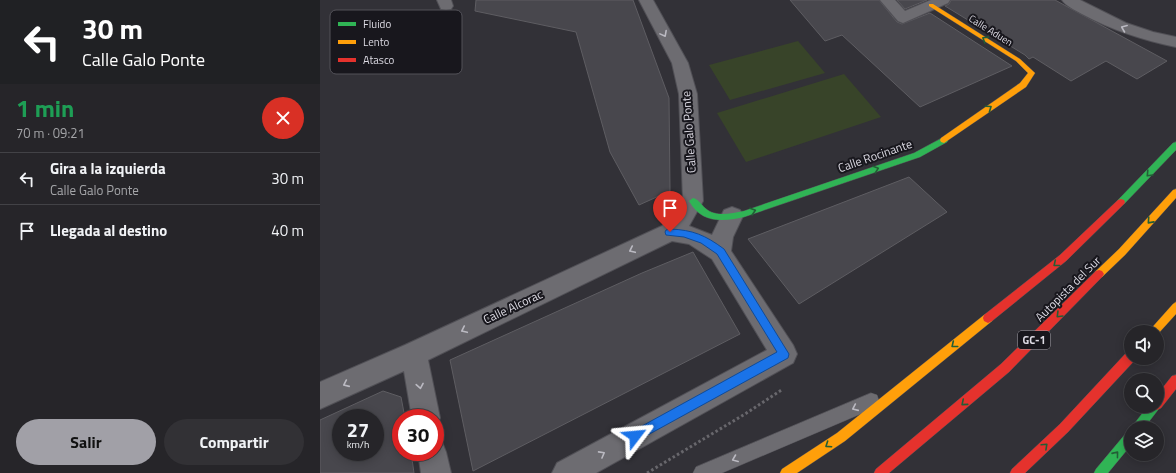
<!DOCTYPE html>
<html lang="es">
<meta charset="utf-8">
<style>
:root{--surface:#262529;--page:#323135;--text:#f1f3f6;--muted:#a4a5a8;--line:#424246;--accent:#a1a0a7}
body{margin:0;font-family:"Titillium Web",sans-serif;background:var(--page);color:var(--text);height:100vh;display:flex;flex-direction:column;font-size:15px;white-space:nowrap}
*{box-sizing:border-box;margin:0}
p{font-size:13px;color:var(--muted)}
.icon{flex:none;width:22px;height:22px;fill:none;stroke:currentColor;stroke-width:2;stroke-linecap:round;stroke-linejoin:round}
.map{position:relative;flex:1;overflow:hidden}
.details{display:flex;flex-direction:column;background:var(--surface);width:320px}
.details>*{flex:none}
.top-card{background:#202124;color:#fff;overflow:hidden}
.fabs{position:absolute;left:804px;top:325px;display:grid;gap:8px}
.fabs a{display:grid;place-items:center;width:40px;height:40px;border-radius:50%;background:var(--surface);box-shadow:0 2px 10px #0003,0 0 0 1px var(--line);font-size:20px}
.speed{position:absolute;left:12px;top:409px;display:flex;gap:8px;font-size:20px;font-weight:700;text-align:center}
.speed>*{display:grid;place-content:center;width:52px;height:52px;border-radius:50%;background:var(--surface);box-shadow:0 2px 10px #0003,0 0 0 1px var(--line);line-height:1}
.speed small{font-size:10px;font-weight:400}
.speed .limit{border:6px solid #d22;background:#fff;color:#111}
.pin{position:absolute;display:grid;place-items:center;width:34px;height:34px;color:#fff;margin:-41px -17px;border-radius:50% 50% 50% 0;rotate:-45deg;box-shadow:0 0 4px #0007}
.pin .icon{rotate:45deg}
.me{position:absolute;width:44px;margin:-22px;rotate:61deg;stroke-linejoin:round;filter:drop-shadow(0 0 3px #0008)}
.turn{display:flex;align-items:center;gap:14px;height:84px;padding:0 16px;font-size:18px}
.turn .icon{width:52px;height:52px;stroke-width:2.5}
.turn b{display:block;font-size:28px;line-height:34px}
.round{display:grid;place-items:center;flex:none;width:42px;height:42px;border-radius:21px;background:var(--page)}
.summary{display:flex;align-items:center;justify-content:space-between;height:68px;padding:0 16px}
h1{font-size:24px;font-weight:700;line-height:30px;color:#1e9e55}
.primary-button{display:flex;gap:8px;margin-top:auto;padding:8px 16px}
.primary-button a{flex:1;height:46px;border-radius:24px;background:var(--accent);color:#111;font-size:16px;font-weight:700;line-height:46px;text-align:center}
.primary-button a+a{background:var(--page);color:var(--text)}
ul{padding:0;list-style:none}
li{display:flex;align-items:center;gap:12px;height:52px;padding:0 16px;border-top:1px solid var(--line)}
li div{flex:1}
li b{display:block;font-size:15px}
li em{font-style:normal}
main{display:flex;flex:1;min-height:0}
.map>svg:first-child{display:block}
.green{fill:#384429}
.building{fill:#48474d;stroke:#5e5d62;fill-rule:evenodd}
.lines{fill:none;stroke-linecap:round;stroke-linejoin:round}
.lane-casing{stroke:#515056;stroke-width:1}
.street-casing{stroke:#515056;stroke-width:2}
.fast-casing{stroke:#515056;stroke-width:1}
.slow-casing{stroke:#515056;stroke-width:1}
.jam-casing{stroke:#515056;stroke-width:1}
.path{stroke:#68676c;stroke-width:3;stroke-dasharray:2.5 2.5;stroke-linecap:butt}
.lane{fill:#6d6c71;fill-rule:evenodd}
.street{fill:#6d6c71;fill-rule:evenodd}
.fast{fill:#30b455;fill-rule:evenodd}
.slow{fill:#ff9f0a;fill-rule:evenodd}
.jam{fill:#e5322d;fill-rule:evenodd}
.oneway{stroke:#bbbac2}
.oneway2{stroke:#235e36}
.route{fill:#1a73e8;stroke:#114b97}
.labels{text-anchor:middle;stroke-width:4;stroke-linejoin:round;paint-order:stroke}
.far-street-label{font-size:10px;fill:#dddbe4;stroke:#18171d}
.shield{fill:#18171d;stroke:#a2a0a8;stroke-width:1}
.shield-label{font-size:11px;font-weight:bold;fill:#dddbe4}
.street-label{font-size:12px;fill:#dddbe4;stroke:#18171d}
.key{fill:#18171d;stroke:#535259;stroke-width:1}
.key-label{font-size:11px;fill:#dddbe4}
</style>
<main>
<section class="details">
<div class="top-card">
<div class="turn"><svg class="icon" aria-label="left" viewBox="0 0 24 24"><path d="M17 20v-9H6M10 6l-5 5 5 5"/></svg><div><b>30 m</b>Calle Galo Ponte</div></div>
</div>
<div class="summary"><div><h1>1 min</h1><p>70 m · 09:21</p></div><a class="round" style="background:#d93025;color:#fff"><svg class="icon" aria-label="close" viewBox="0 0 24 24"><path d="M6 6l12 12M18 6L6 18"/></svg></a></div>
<ul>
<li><svg class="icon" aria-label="left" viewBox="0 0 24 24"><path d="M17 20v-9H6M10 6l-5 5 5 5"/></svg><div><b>Gira a la izquierda</b><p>Calle Galo Ponte</p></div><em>30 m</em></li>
<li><svg class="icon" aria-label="arrive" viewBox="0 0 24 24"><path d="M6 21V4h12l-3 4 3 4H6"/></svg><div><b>Llegada al destino</b></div><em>40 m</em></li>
</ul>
<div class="primary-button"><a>Salir</a><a>Compartir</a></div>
</section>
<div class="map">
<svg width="856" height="473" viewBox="0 0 856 473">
<rect width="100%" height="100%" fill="#323137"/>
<g class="green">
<polygon points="478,41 505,73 410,100 389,65"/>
<polygon points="524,74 561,117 426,162 397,113"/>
</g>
<g class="building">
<polygon points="156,0 313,0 349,98 350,191 319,205 290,152 256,32 155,11"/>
<polygon points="470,0 559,0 577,22 582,24 610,13 692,66 600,107 522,35 505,41"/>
<polygon points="577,0 607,0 585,9"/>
<polygon points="631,0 735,0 847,61 817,79 786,61 751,81 713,57 709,59 705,55 625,6 629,4"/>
<polygon points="589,177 627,212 479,304 428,239"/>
<polygon points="373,252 420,334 153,471 130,360 322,273"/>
<path d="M63,391L81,397L85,418H81V452H91L94,473H0V420ZM21,418H55V452H21Z"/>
</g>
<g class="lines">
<g class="lane-casing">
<polygon id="lane" points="551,393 557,395 559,401 557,407 402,473 373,473 376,467"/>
</g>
<g class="street-casing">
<g id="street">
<polygon points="117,0 131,0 133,6 131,9 126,10 121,9"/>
<polygon points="319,0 333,0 368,63 377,94 383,201 369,226 392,235 404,210 412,207 420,210 423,216 413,237 411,251 473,345 477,354 473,363 276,473 232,473 237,463 447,350 392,259 369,244 352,241 108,360 120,418 116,428 115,418 92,418 84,371 0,409 0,382 85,345 342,226 351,217 363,200 359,94 352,63"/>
<polygon points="560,0 575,0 585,11 611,0 630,0 628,3 583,23 578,21"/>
<path d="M742,0H760L806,23L833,32L856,37V47C823,40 792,30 762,14C755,10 746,6 742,0Z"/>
<polygon points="115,439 122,442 126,452 131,473 101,473 98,452 115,452"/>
</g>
</g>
<g class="fast-casing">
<g id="fast">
<path d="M624,137L627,138L628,140L627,142L600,157L424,217C402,222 381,223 369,201L373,198C378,199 381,204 385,208C396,218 411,213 424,211L594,153Z"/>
<polygon points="856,142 856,150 804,204 798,204 797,202 798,200 853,143"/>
<polygon points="837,401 841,406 824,428 811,428 828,406 837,406"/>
<polygon points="811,430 811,445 788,473 774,473 776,469 807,432"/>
</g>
</g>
<g class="slow-casing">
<g id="slow">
<polygon points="609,4 613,4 700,59 715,73 706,87 624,143 621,142 620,140 621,138 700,83 708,73 696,61 609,6"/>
<polygon points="856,189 856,198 805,255 782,277 779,278 776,277 774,274 776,271 799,249 853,190"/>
<polygon points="856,302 856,314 837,335 837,332 828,332 853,304"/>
<polygon points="668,313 672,315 673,318 672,321 525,441 477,473 460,473 462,469 517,433 664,315"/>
</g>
</g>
<g class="jam-casing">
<g id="jam">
<polygon points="801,199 804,200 805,202 804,204 746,261 672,321 668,323 664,321 663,318 664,315 740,255 798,200"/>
<polygon points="779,270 782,271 784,274 782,277 689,372 569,473 554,473 556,469 681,364 776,271"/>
<polygon points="811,351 811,358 815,358 815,360 748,432 705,473 690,473 692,469 740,424 807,352"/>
<polygon points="856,375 856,389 841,408 837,410 833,408 832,406 837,406 837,395 852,376"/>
</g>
</g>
<polyline class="path" points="327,473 425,414 463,389"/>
<use href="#lane" class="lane"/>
<use href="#street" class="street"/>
<use href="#fast" class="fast"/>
<use href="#slow" class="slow"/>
<use href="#jam" class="jam"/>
</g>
<defs><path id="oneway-chevron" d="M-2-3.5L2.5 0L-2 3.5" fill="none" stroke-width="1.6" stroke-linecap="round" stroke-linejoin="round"/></defs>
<g class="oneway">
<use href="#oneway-chevron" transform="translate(804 28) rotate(-158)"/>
<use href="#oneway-chevron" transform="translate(344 34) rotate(62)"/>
<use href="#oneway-chevron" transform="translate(312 250) rotate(155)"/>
<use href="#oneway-chevron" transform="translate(144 330) rotate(155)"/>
<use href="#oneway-chevron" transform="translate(26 384) rotate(156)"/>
<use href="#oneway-chevron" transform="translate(100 386) rotate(80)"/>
<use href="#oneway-chevron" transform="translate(535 408) rotate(156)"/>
<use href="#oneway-chevron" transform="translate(282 454) rotate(-29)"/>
<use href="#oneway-chevron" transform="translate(415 459) rotate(158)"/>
</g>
<g class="oneway2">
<use href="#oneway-chevron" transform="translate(665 39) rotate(-148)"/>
<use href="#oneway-chevron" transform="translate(669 108) rotate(-35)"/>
<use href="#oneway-chevron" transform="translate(556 169) rotate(-19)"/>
<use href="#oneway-chevron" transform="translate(829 174) rotate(133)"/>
<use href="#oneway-chevron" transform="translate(433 211) rotate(-16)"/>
<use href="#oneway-chevron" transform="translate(830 221) rotate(132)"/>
<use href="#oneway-chevron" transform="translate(736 264) rotate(141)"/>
<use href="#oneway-chevron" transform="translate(739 315) rotate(135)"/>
<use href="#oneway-chevron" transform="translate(634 345) rotate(141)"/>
<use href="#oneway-chevron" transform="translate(644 403) rotate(140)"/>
<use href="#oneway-chevron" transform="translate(508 445) rotate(146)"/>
<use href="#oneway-chevron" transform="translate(725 446) rotate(-43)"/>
<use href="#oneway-chevron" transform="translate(796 454) rotate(-51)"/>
</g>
<path class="route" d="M350,229C373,230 385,235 404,249L469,354L468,358L315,442L311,440L309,436L311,432L457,352L397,254L381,243L364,237L346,235L345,232L346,230Z"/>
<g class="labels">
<g class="far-street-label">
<text transform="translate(671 30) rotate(32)" y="4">Calle Aduen</text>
</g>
<rect class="shield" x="698" y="331" width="32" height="18" rx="3"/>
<g class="shield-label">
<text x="714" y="344">GC-1</text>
</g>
<g class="street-label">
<text transform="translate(369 132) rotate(-94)" y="4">Calle Galo Ponte</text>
<text transform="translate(555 156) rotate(-19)" y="4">Calle Rocinante</text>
<text transform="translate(748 289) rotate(-45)" y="4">Autopista del Sur</text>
<text transform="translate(193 307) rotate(-25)" y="4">Calle Alcorac</text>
</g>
</g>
<rect x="10" y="10" width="132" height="64" rx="6" class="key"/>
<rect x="18" y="22" width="18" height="4" fill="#30b455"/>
<rect x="18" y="40" width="18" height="4" fill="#ff9f0a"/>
<rect x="18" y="58" width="18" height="4" fill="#e5322d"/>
<g class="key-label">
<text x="43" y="28">Fluido</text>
<text x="43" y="46">Lento</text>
<text x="43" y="64">Atasco</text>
</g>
</svg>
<div class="fabs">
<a><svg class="icon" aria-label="sound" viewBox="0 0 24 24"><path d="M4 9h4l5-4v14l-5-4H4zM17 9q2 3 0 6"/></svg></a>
<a><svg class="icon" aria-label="search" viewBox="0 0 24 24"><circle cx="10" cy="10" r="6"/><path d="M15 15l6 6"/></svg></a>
<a><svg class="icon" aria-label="layers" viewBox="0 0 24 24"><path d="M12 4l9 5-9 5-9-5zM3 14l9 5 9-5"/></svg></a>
</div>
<div class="speed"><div>27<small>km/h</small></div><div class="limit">30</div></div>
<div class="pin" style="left:350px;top:232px;background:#d93025"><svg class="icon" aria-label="arrive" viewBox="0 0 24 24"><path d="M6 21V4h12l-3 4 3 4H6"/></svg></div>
<svg class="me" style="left:315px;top:436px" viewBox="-20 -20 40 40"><path d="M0-17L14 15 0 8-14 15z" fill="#1a73e8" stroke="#fff" stroke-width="4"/></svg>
</div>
</main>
